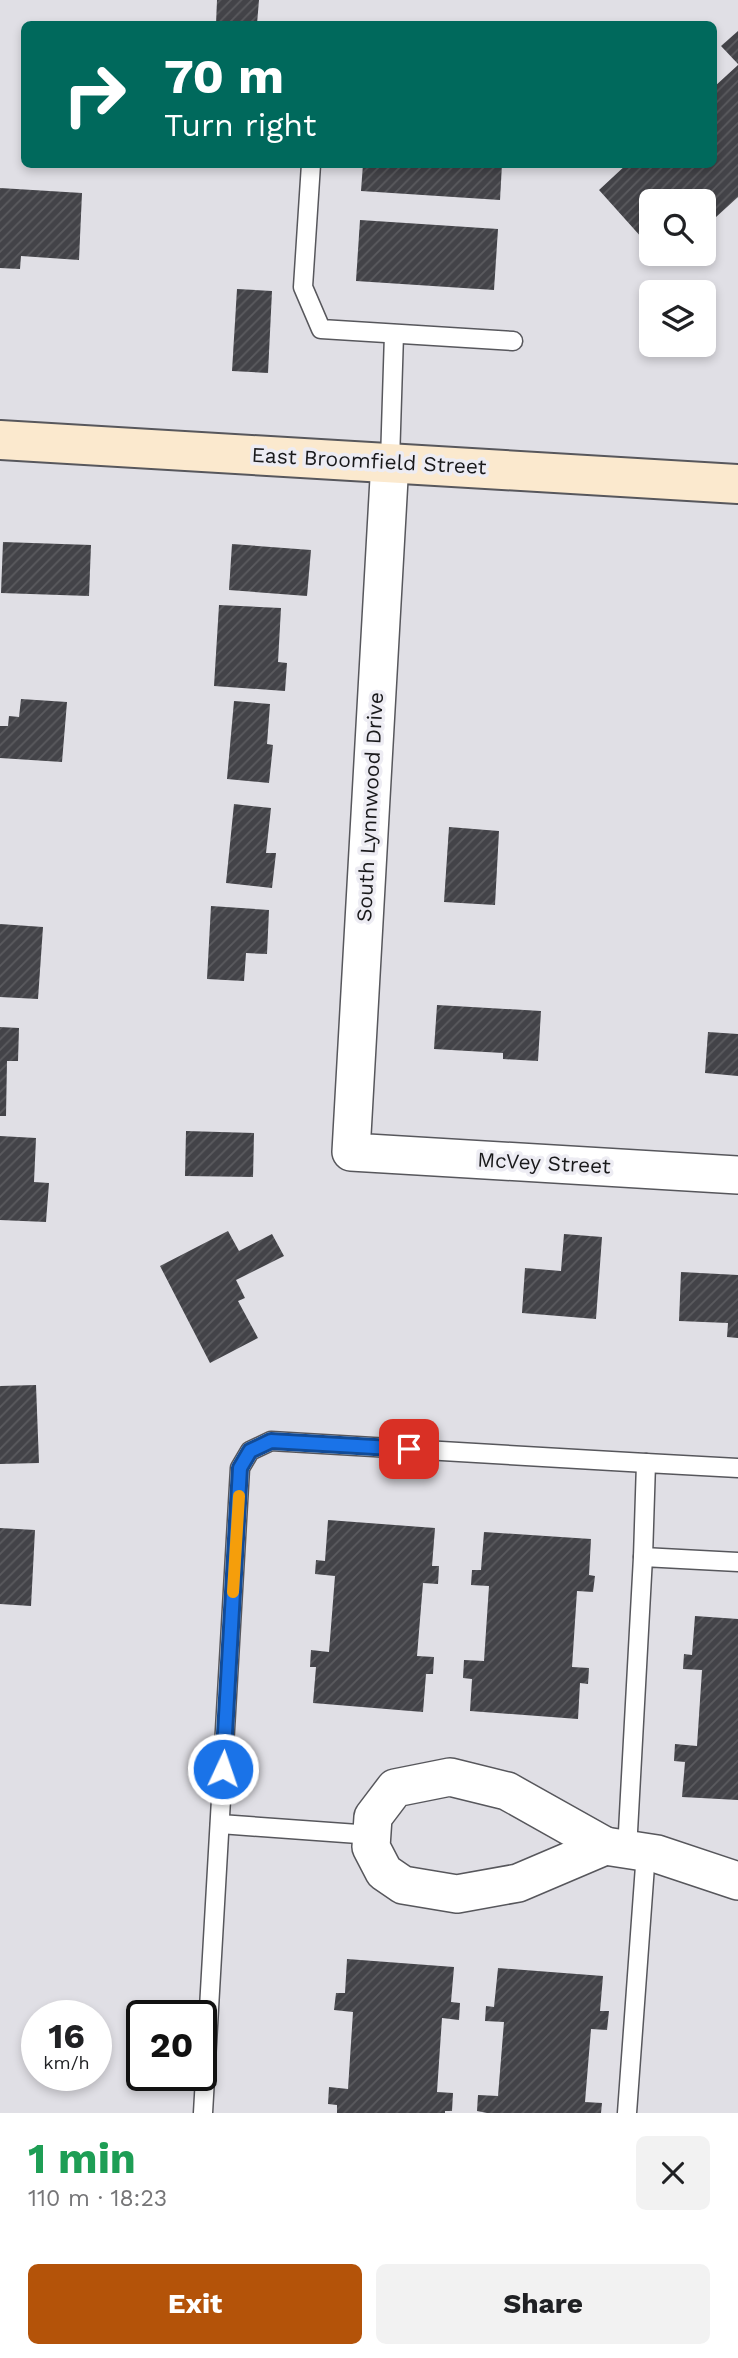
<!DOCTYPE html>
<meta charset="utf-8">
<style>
:root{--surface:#fff;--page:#f2f2f2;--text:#202124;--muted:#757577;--accent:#b45309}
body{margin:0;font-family:"Work Sans",sans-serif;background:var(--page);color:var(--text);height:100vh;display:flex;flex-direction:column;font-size:26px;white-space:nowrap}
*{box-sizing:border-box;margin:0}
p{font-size:23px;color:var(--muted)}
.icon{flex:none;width:38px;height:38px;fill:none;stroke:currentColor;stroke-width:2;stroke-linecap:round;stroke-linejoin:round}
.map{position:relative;height:2113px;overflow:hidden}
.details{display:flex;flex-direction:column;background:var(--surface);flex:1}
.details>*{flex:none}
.top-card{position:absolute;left:21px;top:21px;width:696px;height:147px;border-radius:10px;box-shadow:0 4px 10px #0003;background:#00695c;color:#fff;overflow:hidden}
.fabs{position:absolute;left:639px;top:189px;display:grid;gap:14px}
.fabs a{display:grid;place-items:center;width:77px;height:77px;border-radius:10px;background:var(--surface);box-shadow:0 4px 10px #0003;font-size:35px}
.speed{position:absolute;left:21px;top:2000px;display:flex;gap:14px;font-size:35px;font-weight:700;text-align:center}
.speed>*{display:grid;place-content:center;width:91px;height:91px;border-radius:50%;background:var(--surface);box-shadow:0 4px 10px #0003;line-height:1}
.speed small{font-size:18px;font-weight:400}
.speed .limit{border:4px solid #111;border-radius:10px;background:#fff;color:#111}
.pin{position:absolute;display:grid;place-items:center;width:60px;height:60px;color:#fff;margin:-30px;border-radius:14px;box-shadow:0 4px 10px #0006}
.me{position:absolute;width:77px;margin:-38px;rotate:3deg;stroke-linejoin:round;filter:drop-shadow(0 0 5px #0008)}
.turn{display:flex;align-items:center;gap:24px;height:147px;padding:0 28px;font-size:32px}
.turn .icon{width:91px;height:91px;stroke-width:2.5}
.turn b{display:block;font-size:49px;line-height:60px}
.round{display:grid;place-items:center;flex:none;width:74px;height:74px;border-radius:10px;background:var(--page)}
.overview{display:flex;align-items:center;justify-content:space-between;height:119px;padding:0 28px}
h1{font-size:42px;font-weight:700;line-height:52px;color:#1e9e55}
.primary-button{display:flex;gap:14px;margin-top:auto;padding:14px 28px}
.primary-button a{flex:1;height:80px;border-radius:10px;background:var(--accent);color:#fff;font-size:28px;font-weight:700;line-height:80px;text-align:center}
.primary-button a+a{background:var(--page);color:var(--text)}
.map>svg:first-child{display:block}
.building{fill:url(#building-hatch)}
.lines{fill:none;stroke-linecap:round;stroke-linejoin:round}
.service-casing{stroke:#57575c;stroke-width:21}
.minor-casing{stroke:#57575c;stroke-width:40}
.secondary-casing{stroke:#57575c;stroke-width:42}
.service{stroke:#fff;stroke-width:18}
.minor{stroke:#fff;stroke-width:37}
.secondary{stroke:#fbe9ce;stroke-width:38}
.route-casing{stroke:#114b97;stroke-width:18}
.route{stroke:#1a73e8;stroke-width:12}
.slow{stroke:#f59e0b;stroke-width:12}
.labels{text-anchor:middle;stroke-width:7;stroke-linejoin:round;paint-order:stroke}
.street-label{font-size:21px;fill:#19191b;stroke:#edecf3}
</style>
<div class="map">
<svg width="738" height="2113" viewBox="0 0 738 2113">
<defs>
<pattern id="building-hatch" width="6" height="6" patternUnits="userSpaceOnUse" patternTransform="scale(1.75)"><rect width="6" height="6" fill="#434348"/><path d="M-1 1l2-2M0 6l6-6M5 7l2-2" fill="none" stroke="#5b5b5f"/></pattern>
</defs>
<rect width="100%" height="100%" fill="#e0dfe5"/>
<g class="building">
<polygon points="217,0 259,0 257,24 216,24"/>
<polygon points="738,31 738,64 721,46"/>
<polygon points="738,65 738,197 704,228 704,201 651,201 651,248 599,190 627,164 714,164 714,87"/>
<polygon points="363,164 502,164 500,200 361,191"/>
<polygon points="0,188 82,193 79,260 21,256 20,269 0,268"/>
<polygon points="360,220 498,229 494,290 356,281"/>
<polygon points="656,254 675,254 664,263"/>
<polygon points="237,289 272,291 268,373 232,371"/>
<polygon points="3,542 91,545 89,596 1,593"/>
<polygon points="232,544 311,550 307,596 229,590"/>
<polygon points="219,605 281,608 278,662 287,663 285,691 214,686"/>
<polygon points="21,699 67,702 62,762 0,758 0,726 8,726 9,716 19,717"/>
<polygon points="234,701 270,704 267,744 273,745 269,783 227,779"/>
<polygon points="234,804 271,808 266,853 276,853 272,888 226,883"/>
<polygon points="449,827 499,831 495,905 444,902"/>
<polygon points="211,906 269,910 267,954 246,953 244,981 207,979"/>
<polygon points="0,924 43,927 38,999 0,997"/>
<polygon points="437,1005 541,1011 538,1061 503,1059 503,1053 434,1049"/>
<polygon points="0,1027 19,1028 18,1061 7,1061 6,1116 0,1116"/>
<polygon points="708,1032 738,1034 738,1076 705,1073"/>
<polygon points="186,1131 254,1133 253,1177 185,1176"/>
<polygon points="0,1136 36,1138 34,1182 49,1183 46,1222 0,1220"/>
<polygon points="228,1231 239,1251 272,1234 284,1256 236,1280 245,1298 238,1301 258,1338 210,1363 160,1266"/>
<polygon points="564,1234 602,1237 596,1319 522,1313 525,1268 561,1271"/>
<polygon points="681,1272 738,1275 738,1338 727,1337 728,1323 679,1321"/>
<polygon points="36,1385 39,1463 0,1464 0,1386"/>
<polygon points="328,1520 435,1528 432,1566 439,1566 438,1584 423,1583 417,1656 434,1657 433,1674 426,1674 423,1712 313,1703 316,1667 310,1667 311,1650 329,1652 335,1576 315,1574 316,1560 325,1561"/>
<polygon points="0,1528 35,1530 31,1606 0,1604"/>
<polygon points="484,1532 591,1539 589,1575 595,1576 593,1592 577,1591 572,1667 589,1668 588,1684 580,1683 578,1719 470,1711 472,1679 463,1678 464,1660 484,1661 489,1586 471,1585 472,1570 481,1570"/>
<polygon points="695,1616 738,1619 738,1800 682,1797 685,1762 674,1761 675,1744 697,1746 702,1670 683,1669 684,1654 692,1655"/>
<polygon points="347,1959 454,1967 451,2002 460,2003 459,2020 442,2018 437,2092 453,2093 452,2111 445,2111 445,2113 337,2113 337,2105 328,2104 329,2087 348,2089 353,2012 334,2010 336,1993 345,1993"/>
<polygon points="498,1968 603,1976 600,2011 609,2011 607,2030 591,2029 585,2102 602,2103 601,2113 487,2113 477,2111 478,2095 498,2096 504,2022 485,2021 486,2006 494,2007"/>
</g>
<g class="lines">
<g class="service-casing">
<g id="service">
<polyline points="311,164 303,287 321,329 513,341"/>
<polyline points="390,461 394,334"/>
<polyline points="643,1557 646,1463 738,1468"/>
<polyline points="220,1824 372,1835"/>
<polyline points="627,1850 643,1557 738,1562"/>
<polyline points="203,2113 240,1468 250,1451 271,1441 646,1463"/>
<polyline points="627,2113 646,1852"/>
</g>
</g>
<g class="minor-casing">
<g id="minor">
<polyline points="390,461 351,1152 738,1175"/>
<polygon points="450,1777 507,1791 605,1846 518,1883 457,1894 403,1885 384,1872 371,1847 373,1817 395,1788"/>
<polyline points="605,1846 657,1854 738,1881"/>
</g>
</g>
<g class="secondary-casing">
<polyline id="secondary" points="0,440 738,484"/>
</g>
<use href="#service" class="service"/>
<use href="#minor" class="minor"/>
<use href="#secondary" class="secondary"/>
</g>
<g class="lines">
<g class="route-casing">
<polyline id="route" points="223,1769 240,1468 250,1451 271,1441 409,1449"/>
</g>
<use href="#route" class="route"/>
<polyline class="slow" points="233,1592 239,1496"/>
</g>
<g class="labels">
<g class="street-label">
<text transform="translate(369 461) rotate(3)" y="7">East Broomfield Street</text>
<text transform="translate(370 807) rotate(-87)" y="7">South Lynnwood Drive</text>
<text transform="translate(544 1163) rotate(3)" y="7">McVey Street</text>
</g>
</g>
</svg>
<div class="fabs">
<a><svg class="icon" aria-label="search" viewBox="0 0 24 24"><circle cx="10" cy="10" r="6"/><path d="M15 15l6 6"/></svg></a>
<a><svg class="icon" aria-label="layers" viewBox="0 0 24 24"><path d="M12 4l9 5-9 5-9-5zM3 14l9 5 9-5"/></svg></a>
</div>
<div class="speed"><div>16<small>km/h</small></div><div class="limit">20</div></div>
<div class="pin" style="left:409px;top:1449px;background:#d93025"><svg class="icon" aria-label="arrive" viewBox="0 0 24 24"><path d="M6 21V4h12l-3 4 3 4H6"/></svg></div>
<svg class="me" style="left:223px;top:1769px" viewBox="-20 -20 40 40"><circle r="17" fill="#1a73e8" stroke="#fff" stroke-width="3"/><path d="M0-11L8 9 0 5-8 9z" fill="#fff"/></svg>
<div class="top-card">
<div class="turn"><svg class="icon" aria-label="right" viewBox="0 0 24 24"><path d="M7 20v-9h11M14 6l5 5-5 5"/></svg><div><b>70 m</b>Turn right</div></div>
</div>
</div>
<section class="details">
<div class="overview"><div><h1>1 min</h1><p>110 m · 18:23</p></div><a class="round"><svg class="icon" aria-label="close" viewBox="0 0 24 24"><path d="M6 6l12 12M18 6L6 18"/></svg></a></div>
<div class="primary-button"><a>Exit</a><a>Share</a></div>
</section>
